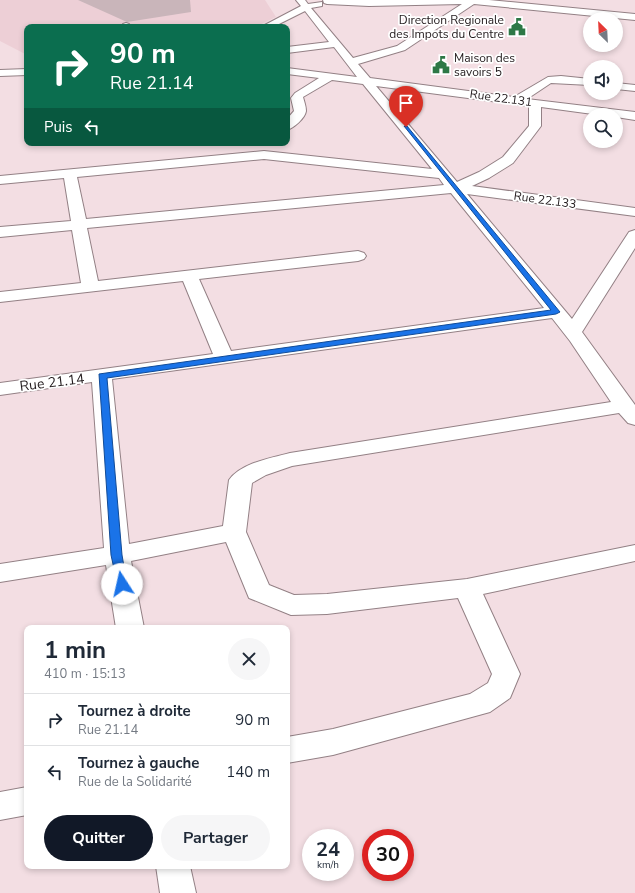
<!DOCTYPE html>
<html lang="fr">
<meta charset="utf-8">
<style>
:root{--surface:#fff;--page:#f6f6f7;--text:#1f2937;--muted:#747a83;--line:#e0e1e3;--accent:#111827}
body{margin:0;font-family:"Nunito Sans",sans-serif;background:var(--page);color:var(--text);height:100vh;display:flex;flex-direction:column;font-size:15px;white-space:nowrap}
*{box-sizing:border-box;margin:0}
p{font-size:13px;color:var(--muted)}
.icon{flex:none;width:22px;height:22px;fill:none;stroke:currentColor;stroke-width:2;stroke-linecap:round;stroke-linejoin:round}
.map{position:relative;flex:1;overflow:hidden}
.sheet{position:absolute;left:24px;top:625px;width:266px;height:244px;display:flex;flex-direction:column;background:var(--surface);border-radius:8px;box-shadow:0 2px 6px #0003}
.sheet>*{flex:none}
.hud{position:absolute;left:24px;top:24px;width:266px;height:122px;border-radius:8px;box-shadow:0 2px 6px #0003;background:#0b6e4f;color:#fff;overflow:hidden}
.needle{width:26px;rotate:336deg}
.tools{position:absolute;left:583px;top:12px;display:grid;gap:8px}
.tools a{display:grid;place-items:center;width:40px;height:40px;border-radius:50%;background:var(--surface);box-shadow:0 2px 6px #0003;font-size:20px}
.speed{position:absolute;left:302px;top:829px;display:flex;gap:8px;font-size:20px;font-weight:700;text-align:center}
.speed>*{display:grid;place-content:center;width:52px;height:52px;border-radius:50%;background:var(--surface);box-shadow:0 2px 6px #0003;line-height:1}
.speed small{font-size:10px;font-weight:400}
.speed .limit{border:6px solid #d22;background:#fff;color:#111}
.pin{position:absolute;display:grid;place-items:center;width:34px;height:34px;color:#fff;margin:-41px -17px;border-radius:50% 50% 50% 0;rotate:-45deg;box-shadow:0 0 4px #0007}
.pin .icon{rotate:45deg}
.me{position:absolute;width:44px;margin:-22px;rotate:350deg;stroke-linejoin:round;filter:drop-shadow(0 0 3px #0008)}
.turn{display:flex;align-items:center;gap:14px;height:84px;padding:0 20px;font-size:18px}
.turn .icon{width:52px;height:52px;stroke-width:2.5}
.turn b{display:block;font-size:28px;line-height:34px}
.then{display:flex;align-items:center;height:38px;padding:0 20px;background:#0003;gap:8px;font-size:15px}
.round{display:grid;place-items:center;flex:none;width:42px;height:42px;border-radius:21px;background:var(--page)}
.head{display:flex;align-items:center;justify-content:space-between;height:68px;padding:0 20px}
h1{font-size:24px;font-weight:700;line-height:30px}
.primary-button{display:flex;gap:8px;margin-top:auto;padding:8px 20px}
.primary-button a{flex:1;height:46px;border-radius:24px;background:var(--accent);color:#fff;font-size:16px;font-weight:700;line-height:46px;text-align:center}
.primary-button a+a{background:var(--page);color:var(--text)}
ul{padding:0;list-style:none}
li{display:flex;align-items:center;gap:12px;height:52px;padding:0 20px;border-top:1px solid var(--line)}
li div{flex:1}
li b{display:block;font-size:15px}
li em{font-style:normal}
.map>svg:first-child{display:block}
.built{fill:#edcfd6}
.building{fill:#c9b5ba}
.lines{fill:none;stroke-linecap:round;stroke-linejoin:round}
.minor-casing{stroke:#938085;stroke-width:2}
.minor{fill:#fff;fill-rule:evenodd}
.route{fill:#1a73e8;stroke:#114b97}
.labels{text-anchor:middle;stroke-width:3.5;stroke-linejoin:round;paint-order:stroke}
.far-poi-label{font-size:12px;fill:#211a1c;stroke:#fff;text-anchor:end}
.far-street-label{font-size:12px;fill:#211a1c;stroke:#fff}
.street-label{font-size:14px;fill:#211a1c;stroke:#fff}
</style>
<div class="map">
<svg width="635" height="893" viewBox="0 0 635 893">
<rect width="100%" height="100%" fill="#f3dee3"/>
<polygon class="built" points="0,0 265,0 276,17 255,27 27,27 27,55 0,41"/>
<polygon class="building" points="78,0 190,0 191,12 127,22"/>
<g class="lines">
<g class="minor-casing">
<g id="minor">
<path d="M296,0H305L308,4L322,2V6L311,8L353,58L397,46L462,4L369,6L327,4L324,3L323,0H489L635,14V20L474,4L405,50L358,64L370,78L514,97L548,77L561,76L590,79V85L551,83L527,99L635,112V120L616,117V115H600L541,107V126L513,163L489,178L472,186L635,208V216L467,194L572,319L629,232L635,230V248L582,332L635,405V425L628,423L619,413L292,466L266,475L252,483L246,532L269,585L294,595L327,594L467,579L635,545V561L483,594L520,674L510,698L490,712L333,755L287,763V737L333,729L470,694L488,683L492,674L458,598L327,614L291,615L249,598L226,542L131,561L144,628H116L106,565L0,582V564L104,548L92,382L0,395V383L213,354L183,281L0,302V292L81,283L72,230L0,237V227L71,221L64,178L0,184V176L264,151L432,169L363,84L332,80L303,97C304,101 306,106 306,111C305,118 294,128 287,130V119L294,111L291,98L295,93L319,78L287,74V68L357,77L334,47L287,53V47L329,42L305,11L273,27H261L301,6ZM376,86L529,106V126L503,157L479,172L457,182ZM264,159L439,178L444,185L86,219L77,177ZM451,193L544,308L231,351L199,279L358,261L364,259L366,256L364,253L358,251L98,281L87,228ZM552,318L570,341L611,402L290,453C271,458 241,463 229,480L223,526L129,544L112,379Z"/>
<polygon points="126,23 129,24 131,27 121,27 123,24"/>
<polygon points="27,69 27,75 0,76 0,70"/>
<polygon points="616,83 635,85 635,91 616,89"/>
<polygon points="27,787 27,815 0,820 0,792"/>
<polygon points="156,866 190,866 196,893 160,893"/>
</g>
</g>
<use href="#minor" class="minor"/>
</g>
<polygon class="route" points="404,126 407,126 560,312 556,314 107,378 122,555 127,584 126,587 118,587 111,555 99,374 551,310"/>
<defs>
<g id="civic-bare" transform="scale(1.38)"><path d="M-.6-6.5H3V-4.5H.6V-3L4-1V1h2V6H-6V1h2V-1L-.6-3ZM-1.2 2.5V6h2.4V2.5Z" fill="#2d7846" stroke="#fff" stroke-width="2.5" paint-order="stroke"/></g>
</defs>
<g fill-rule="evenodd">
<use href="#civic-bare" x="517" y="27"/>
<use href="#civic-bare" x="441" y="65"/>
</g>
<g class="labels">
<g class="far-poi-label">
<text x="504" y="24">Direction Regionale<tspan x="504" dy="14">des Impots du Centre</tspan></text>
<text x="454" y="62" text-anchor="start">Maison des<tspan x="454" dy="14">savoirs 5</tspan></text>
</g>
<g class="far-street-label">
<text transform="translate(501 98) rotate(8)" y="4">Rue 22.131</text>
<text transform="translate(545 200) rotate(8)" y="4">Rue 22.133</text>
</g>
<g class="street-label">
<text transform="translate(52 382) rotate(-7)" y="5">Rue 21.14</text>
</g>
</g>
</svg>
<div class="tools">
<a><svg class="needle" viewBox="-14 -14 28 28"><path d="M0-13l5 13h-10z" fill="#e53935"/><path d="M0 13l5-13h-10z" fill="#747a83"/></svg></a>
<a><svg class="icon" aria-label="sound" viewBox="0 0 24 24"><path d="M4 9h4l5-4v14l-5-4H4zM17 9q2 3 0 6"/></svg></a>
<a><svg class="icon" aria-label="search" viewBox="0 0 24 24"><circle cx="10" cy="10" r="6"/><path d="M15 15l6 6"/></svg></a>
</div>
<div class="speed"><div>24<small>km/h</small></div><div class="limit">30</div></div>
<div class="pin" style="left:406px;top:127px;background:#d93025"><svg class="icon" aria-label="arrive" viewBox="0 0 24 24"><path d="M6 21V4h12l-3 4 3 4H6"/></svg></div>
<svg class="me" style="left:122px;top:584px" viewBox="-20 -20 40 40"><circle r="19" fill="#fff"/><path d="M0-13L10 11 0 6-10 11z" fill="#1a73e8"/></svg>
<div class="hud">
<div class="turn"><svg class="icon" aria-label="right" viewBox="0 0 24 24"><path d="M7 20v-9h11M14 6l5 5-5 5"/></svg><div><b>90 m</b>Rue 21.14</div></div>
<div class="then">Puis<svg class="icon" aria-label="left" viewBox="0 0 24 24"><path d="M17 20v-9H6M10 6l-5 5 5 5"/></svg></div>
</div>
<section class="sheet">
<div class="head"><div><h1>1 min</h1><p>410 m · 15:13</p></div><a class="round"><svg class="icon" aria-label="close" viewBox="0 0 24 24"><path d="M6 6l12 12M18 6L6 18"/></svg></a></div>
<ul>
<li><svg class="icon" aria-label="right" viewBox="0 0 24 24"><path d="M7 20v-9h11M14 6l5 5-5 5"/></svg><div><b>Tournez à droite</b><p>Rue 21.14</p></div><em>90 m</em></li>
<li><svg class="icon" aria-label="left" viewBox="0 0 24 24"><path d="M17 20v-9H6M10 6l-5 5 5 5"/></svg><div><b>Tournez à gauche</b><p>Rue de la Solidarité</p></div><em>140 m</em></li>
</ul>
<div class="primary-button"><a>Quitter</a><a>Partager</a></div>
</section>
</div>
